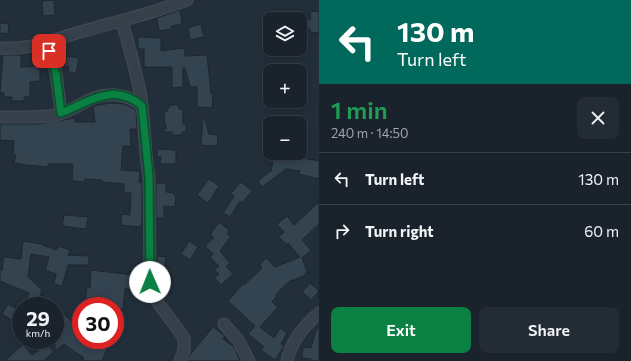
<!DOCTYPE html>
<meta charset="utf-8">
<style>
:root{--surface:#1a232c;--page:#232b34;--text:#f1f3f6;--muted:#9fa4a9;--line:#384048;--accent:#0b8043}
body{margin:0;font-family:Commissioner,sans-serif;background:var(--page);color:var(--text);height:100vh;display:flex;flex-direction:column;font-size:15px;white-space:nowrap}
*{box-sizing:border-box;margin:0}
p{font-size:13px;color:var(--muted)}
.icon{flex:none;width:22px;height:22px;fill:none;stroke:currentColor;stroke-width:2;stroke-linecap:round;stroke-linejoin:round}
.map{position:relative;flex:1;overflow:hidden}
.details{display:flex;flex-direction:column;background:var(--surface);width:312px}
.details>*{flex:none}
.hud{background:#00695c;color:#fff;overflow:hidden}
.buttons{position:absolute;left:263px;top:12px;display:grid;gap:8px}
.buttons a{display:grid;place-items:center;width:44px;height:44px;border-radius:8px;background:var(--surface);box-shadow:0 2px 10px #0003,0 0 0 1px var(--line);font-size:20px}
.speed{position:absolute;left:12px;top:297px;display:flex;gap:8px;font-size:20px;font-weight:700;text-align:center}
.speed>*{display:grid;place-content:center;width:52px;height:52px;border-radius:50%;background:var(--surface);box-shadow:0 2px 10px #0003,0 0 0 1px var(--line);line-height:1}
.speed small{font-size:10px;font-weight:400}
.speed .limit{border:6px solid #d22;background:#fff;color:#111}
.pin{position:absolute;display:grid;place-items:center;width:34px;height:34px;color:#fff;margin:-17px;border-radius:8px;box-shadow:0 2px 6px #0006}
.me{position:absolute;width:44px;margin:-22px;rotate:359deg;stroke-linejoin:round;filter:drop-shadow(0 0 3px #0008)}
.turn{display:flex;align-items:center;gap:14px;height:84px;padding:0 12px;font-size:18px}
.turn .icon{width:52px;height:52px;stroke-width:2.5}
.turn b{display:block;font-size:28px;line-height:34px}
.round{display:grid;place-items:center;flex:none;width:42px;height:42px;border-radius:8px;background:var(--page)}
.overview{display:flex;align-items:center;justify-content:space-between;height:68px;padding:0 12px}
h1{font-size:24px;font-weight:600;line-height:30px;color:#1e9e55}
.cta{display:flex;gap:8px;margin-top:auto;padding:8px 12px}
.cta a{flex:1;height:46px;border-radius:8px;background:var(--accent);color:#fff;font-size:16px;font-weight:600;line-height:46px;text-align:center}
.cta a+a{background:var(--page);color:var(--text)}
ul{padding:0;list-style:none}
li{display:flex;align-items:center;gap:12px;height:52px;padding:0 12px;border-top:1px solid var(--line)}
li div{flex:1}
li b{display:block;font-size:15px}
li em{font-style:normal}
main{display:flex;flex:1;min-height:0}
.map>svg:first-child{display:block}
.building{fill:#344350;stroke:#1d2731}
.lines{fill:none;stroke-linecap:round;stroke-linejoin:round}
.minor-casing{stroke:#424c56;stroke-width:13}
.minor{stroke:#36404a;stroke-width:11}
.route-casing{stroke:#07532c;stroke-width:10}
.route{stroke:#0b8043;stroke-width:7}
</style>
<main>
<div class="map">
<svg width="319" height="361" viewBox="0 0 319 361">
<rect width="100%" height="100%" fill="#222f3a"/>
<g class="building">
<polygon points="54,0 55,15 43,16 42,1"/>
<polygon points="180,10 182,24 171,26 171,29 159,31 157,18"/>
<polygon points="311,11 319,12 319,33 310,32 310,29 305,28 306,19 310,20"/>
<polygon points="0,23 9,24 8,34 0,33"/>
<polygon points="201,24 204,37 190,40 188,28"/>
<polygon points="138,37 161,38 161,51 184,48 185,56 207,55 211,94 213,94 212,108 197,107 197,87 190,87 185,68 183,68 183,87 172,88 172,67 144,67 144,49 138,49"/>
<polygon points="3,55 21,55 21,67 38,66 38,69 40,69 40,81 30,82 30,97 24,97 24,101 12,101 12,97 4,97 4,93 0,93"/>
<polygon points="67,56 79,58 76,73 68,72 69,66 65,66"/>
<polygon points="111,103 124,104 136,110 137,129 130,129 131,146 123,146 121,170 140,171 139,182 142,183 142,221 141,227 121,225 122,214 130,215 131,193 124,193 124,184 102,182 102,180 85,179 85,182 72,181 73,164 48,164 48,167 26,165 14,163 16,155 13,155 14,141 0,140 0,124 38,124 75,118 75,122 95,122 93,106"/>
<polygon points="169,105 179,105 179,109 183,109 183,124 186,124 186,132 182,132 182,135 172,135 172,132 163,132 163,130 166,129 166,125 165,125 164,112 167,112 167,108 169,108"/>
<polygon points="203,117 204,117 209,134 218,135 217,146 201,145"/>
<polygon points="157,149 176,150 176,164 160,164 161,157 157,157"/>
<polygon points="274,153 285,154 284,158 302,160 303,158 319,161 319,179 299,174 300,171 286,169 262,187 258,181 271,171"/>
<polygon points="209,179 219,186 208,203 197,195"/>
<polygon points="241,182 252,191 242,203 240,201 230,217 223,213 234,196 231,193"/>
<polygon points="156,183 166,184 166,192 174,193 174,195 176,195 175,207 164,206 164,218 156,218"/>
<polygon points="319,202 319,224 302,240 311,250 302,258 307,271 304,276 290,281 276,294 277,296 272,302 278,307 260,327 274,338 280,328 287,333 281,344 284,346 283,348 275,360 261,350 264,347 248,334 255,326 228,301 243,284 244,285 262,268 260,265 266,258 275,267 300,257 288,243 287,245 279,237 284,232 277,224 287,216 294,225"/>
<polygon points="64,215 88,217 86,229 62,226"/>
<polygon points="219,222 229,230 227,234 231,236 220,251 230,263 226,266 233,274 221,285 215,278 219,274 215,270 219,266 210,257 213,254 205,246 214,238 210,235"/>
<polygon points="23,241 42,244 42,245 57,250 58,246 70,250 68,255 89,256 89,265 68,265 62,286 54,284 56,274 45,270 49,257 31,254 28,277 42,290 39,298 58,306 56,306 81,331 81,340 111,340 102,361 82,361 84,358 64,344 55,351 55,306 31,306 25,303 29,293 0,281 0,269 2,270 4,257 21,259"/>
<polygon points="189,241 198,247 190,260 181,254"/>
<polygon points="157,256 166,257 165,267 162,267 161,274 157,273"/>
<polygon points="137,268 143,271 143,281 139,293 125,288 123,309 115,309 115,306 107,306 107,305 85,302 87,287 90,288 91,270 134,275"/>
<polygon points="310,283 319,291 311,300 302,292"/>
<polygon points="8,304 18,310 16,315 21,319 21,326 2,314"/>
<polygon points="213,327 225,336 223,339 235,348 240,361 187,361 189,356"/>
<polygon points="317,328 319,328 319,361 311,361 311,359 302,358 303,347 311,348"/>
<polygon points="23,344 32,355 47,344 54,352 43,361 5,361"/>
</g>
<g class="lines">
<g class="minor-casing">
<g id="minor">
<path d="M122,22C129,46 136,71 141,97C145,123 144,150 149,177L150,282L156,300L184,338V350L180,361"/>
<polyline points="45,43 56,73 61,113"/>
<path d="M0,48C34,50 53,39 84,31C119,21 154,13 187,0"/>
<path d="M0,117C18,117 38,118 56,115C79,110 89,93 116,95C126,96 134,99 142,106"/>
<polyline points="224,324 238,340 249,361"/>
<path d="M287,361C291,341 304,326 319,313"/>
</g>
</g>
<use href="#minor" class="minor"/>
</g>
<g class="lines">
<g class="route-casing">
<path id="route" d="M49,51L56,74L61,113C87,103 114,81 142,106L149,177L150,282"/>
</g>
<use href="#route" class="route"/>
</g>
</svg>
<div class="buttons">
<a><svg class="icon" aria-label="layers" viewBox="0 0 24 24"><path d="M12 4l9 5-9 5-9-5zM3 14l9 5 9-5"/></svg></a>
<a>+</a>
<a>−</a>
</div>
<div class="speed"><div>29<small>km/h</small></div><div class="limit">30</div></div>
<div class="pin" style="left:49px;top:51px;background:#d93025"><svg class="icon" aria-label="arrive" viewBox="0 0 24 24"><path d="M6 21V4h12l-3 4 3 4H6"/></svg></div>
<svg class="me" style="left:150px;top:282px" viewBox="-20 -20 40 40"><circle r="19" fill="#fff"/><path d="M0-13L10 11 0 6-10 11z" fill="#0b8043"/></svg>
</div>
<section class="details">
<div class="hud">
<div class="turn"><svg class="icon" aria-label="left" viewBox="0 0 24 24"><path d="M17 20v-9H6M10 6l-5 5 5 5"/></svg><div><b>130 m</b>Turn left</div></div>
</div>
<div class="overview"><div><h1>1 min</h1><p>240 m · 14:50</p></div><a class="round"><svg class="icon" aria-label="close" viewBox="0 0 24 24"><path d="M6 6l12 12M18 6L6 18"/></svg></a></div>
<ul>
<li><svg class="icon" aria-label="left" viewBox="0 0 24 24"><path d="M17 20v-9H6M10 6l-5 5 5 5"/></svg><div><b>Turn left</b></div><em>130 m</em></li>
<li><svg class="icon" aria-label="right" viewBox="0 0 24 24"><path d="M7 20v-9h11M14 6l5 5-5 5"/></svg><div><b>Turn right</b></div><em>60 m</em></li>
</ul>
<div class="cta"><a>Exit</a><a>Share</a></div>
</section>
</main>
